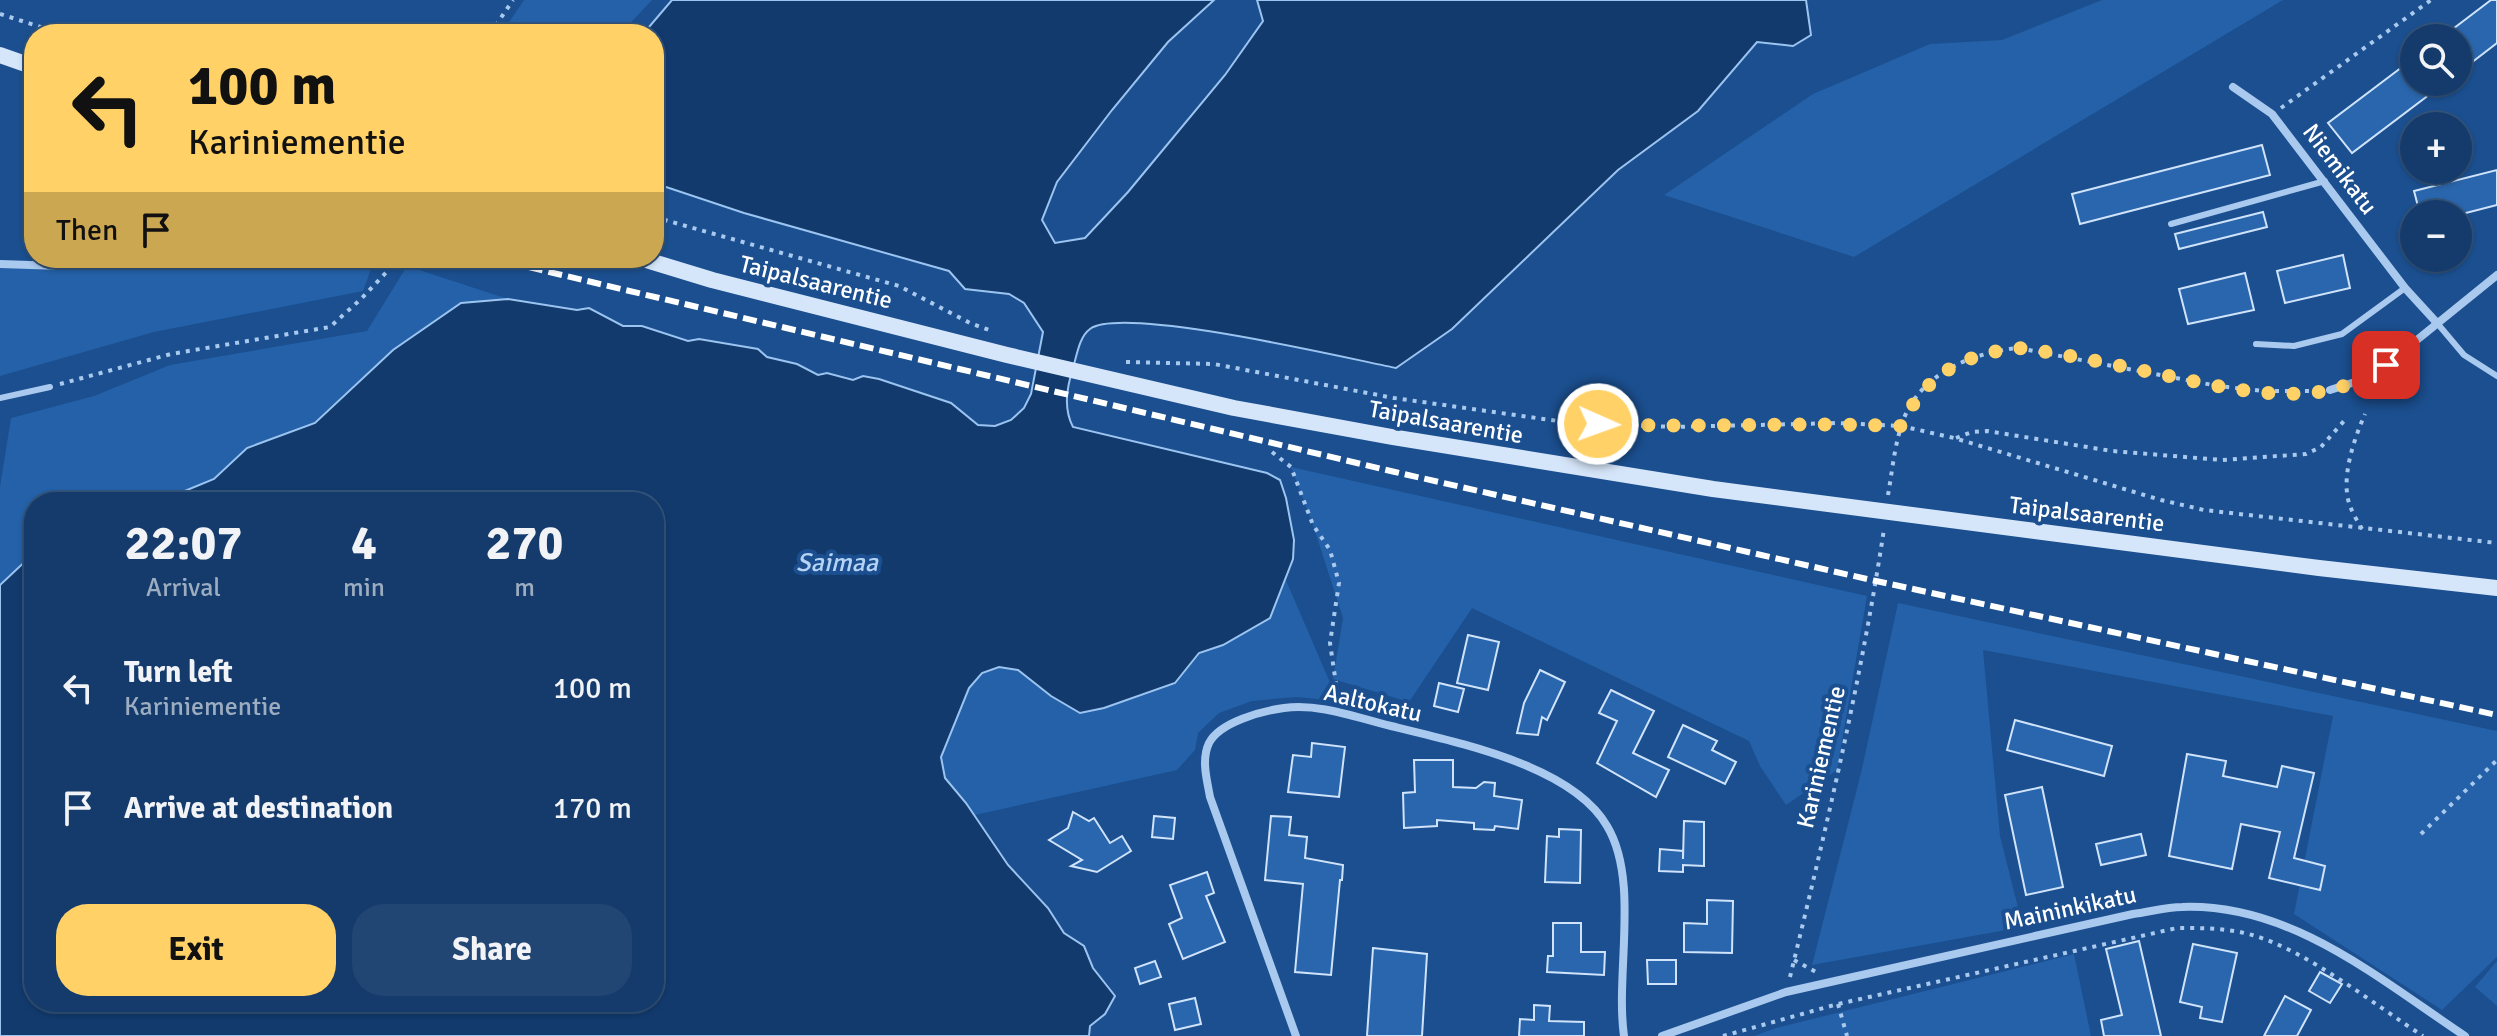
<!DOCTYPE html>
<meta charset="utf-8">
<style>
:root{--surface:#143b6b;--page:#214673;--text:#f1f3f6;--muted:#9dadc1;--line:#33557e;--accent:#ffd166}
body{margin:0;font-family:Signika,sans-serif;background:var(--page);color:var(--text);height:100vh;display:flex;flex-direction:column;font-size:30px;white-space:nowrap}
*{box-sizing:border-box;margin:0}
p{font-size:26px;color:var(--muted)}
.icon{flex:none;width:44px;height:44px;fill:none;stroke:currentColor;stroke-width:2;stroke-linecap:round;stroke-linejoin:round}
.map{position:relative;flex:1;overflow:hidden}
.side{position:absolute;left:24px;top:492px;width:640px;height:520px;display:flex;flex-direction:column;background:var(--surface);border-radius:32px;box-shadow:0 2px 6px #0004,0 0 0 2px var(--line)}
.side>*{flex:none}
.banner{position:absolute;left:24px;top:24px;width:640px;height:244px;border-radius:32px;box-shadow:0 2px 6px #0004,0 0 0 2px var(--line);background:#ffd166;color:#111;overflow:hidden}
.tools{position:absolute;left:2400px;top:24px;display:grid;gap:16px}
.tools a{display:grid;place-items:center;width:72px;height:72px;border-radius:50%;background:var(--surface);box-shadow:0 2px 6px #0004,0 0 0 2px var(--line);font-size:40px}
.pin{position:absolute;display:grid;place-items:center;width:68px;height:68px;color:#fff;margin:-34px;border-radius:16px;box-shadow:0 4px 12px #0006}
.me{position:absolute;width:88px;margin:-44px;rotate:92deg;stroke-linejoin:round;filter:drop-shadow(0 0 6px #0008)}
.turn{display:flex;align-items:center;gap:28px;height:168px;padding:0 32px;font-size:36px}
.turn .icon{width:104px;height:104px;stroke-width:2.5}
.turn b{display:block;font-size:56px;line-height:68px}
.then{display:flex;align-items:center;height:76px;padding:0 32px;background:#0003;gap:16px;font-size:30px}
.eta{display:flex;justify-content:space-evenly;align-items:center;height:136px;text-align:center}
.eta b{font-size:48px;font-weight:700;line-height:56px}
.cta{display:flex;gap:16px;margin-top:auto;padding:16px 32px}
.cta a{flex:1;height:92px;border-radius:32px;background:var(--accent);color:#111;font-size:32px;font-weight:700;line-height:92px;text-align:center}
.cta a+a{background:var(--page);color:var(--text)}
ul{padding:0;list-style:none}
li{display:flex;align-items:center;gap:24px;height:120px;padding:0 32px}
li div{flex:1}
li b{display:block;font-size:30px}
li em{font-style:normal}
.map>svg:first-child{display:block}
.green{fill:#2461a8}
.water{fill:#123a6d;stroke:#9cc4f0;stroke-width:2}
.building{fill:#2a66ad;stroke:#cfe3fa;stroke-width:2}
.lines{fill:none;stroke-linecap:round;stroke-linejoin:round}
.path{stroke:#a9c9ee;stroke-width:4;stroke-dasharray:4 6;stroke-linecap:butt}
.service{stroke:#a9c9ee;stroke-width:6}
.minor{stroke:#a9c9ee;stroke-width:8}
.secondary{stroke:#d6e6fa;stroke-width:16}
.rail{stroke:#fff;stroke-width:6;stroke-dasharray:14 6;stroke-linecap:butt}
.route{stroke:#ffd166;stroke-width:14;stroke-dasharray:0 25.2}
.labels{text-anchor:middle;stroke-width:8;stroke-linejoin:round;paint-order:stroke}
.street-label{font-size:24px;fill:#fff;stroke:#1b4f8f}
.water-label{font-size:26px;font-style:italic;fill:#b5d3f5;stroke:#1b4f8f}
</style>
<div class="map">
<svg width="2497" height="1036" viewBox="0 0 2497 1036">
<rect width="100%" height="100%" fill="#1b4f8f"/>
<g class="green">
<polygon points="524,0 652,0 620,34 501,34"/>
<polygon points="2102,0 2283,0 1854,257 1664,195 1813,94 1930,44 2002,40"/>
<polygon points="63,258 375,258 363,291 154,332 0,376 0,264 62,265"/>
<polygon points="407,266 508,299 461,303 393,350 315,423 247,448 214,479 158,502 34,502 34,553 0,585 0,487 11,418 94,396 170,365 367,331"/>
<polygon points="1291,467 1867,596 1837,770 1786,805 1760,766 1749,741 1472,608 1409,702 1333,679 1343,618 1313,525"/>
<polygon points="1285,578 1338,701 1296,697 1252,701 1219,713 1198,733 1195,750 1177,770 975,815 945,778 941,757 969,688 982,673 999,667 1018,670 1051,696 1079,713 1104,708 1175,683 1199,653 1223,645 1270,618"/>
<polygon points="1898,603 2497,731 2497,957 2442,1010 2294,914 2333,716 1983,650 2000,836 2023,927 1812,965 1861,773"/>
<polygon points="2074,954 2091,1036 1754,1036 1776,1028"/>
<polygon points="2497,961 2497,1006 2475,987"/>
</g>
<path class="water" d="M672,0H1214L1168,42L1112,110L1057,182L1042,220L1055,243L1085,238L1128,192L1225,75L1263,21L1257,0H1806L1811,35L1793,46L1757,42L1698,111L1618,170L1452,329L1396,368C1346,358 1122,305 1090,329C1079,337 1077,355 1073,368C1067,387 1063,408 1073,427L1267,473L1280,480L1286,498L1294,540L1293,559L1270,618L1223,645L1199,653L1175,683L1104,708L1080,713L1051,696L1018,670L999,667L982,673L969,688L941,757L945,778L966,803L1008,865L1048,908L1064,933L1084,946L1093,968L1115,996L1105,1014L1090,1026L1089,1036H0V585L34,553V1002H654V502H158L214,479L247,448L315,423L393,350L461,303L508,299L577,310L589,308L623,326H642L688,341L699,339L758,349L767,357L797,364L818,375L827,373L853,380L863,376L879,379L951,403L978,425L995,426L1011,420L1024,408L1031,394L1043,332L1024,303L1009,294L965,289L949,271L744,213L654,183V34H643Z"/>
<g class="building">
<polygon points="2491,0 2497,0 2497,43 2458,73 2458,38 2441,38"/>
<polygon points="2414,58 2414,82 2446,82 2352,153 2328,123"/>
<polygon points="2262,145 2270,175 2080,224 2072,194"/>
<polygon points="2497,170 2497,205 2462,214 2420,214 2414,191"/>
<polygon points="2263,212 2267,227 2179,249 2175,234"/>
<polygon points="2343,255 2350,288 2285,303 2277,271"/>
<polygon points="2245,273 2254,310 2188,324 2179,289"/>
<polygon points="1468,635 1499,642 1488,690 1457,683"/>
<polygon points="1540,670 1565,682 1547,720 1542,717 1538,735 1517,733 1524,703"/>
<polygon points="1439,683 1464,689 1458,712 1434,706"/>
<polygon points="1611,690 1654,711 1633,753 1669,770 1656,797 1597,763 1617,721 1599,713"/>
<polygon points="2015,720 2112,746 2104,776 2007,750"/>
<polygon points="1683,725 1717,741 1712,750 1736,762 1725,784 1668,757"/>
<polygon points="1312,743 1345,747 1339,797 1288,792 1293,755 1311,757"/>
<polygon points="2187,754 2226,761 2223,776 2277,787 2282,766 2314,773 2294,858 2325,866 2320,890 2269,878 2280,832 2241,824 2232,869 2169,856"/>
<polygon points="1414,760 1453,760 1453,787 1476,788 1484,782 1495,783 1494,796 1522,800 1518,829 1495,826 1494,830 1474,829 1474,823 1437,820 1437,826 1404,828 1403,793 1415,792"/>
<polygon points="2042,787 2063,887 2026,895 2005,795"/>
<polygon points="1073,812 1089,821 1094,818 1110,843 1122,836 1131,851 1097,872 1071,866 1082,860 1049,840 1068,828"/>
<polygon points="1154,816 1175,818 1173,839 1152,837"/>
<polygon points="1271,816 1291,817 1289,835 1307,837 1305,858 1343,865 1342,880 1340,880 1331,975 1295,972 1303,884 1265,880"/>
<polygon points="1684,821 1704,822 1704,866 1683,865 1683,872 1659,871 1660,849 1683,851 1683,859"/>
<polygon points="1559,829 1581,830 1580,883 1545,882 1547,836 1559,837"/>
<polygon points="2141,834 2146,855 2101,865 2096,844"/>
<polygon points="1207,872 1214,893 1206,896 1225,942 1183,959 1169,924 1182,918 1170,885"/>
<polygon points="1707,900 1733,901 1732,953 1684,952 1684,923 1707,924"/>
<polygon points="1553,923 1581,923 1581,952 1605,952 1604,975 1547,972 1548,956 1553,956"/>
<polygon points="2139,941 2161,1036 2104,1036 2101,1020 2122,1015 2106,949"/>
<polygon points="2193,944 2237,953 2222,1022 2200,1018 2202,1007 2180,1002"/>
<polygon points="1373,948 1427,954 1422,1036 1367,1036"/>
<polygon points="1647,960 1676,960 1676,984 1648,984"/>
<polygon points="1155,961 1161,977 1140,984 1135,968"/>
<polygon points="2320,972 2342,984 2330,1003 2309,991"/>
<polygon points="2285,996 2311,1010 2297,1036 2264,1036"/>
<polygon points="1195,998 1201,1024 1175,1030 1169,1004"/>
<polygon points="1534,1005 1550,1006 1549,1021 1584,1022 1584,1036 1519,1036 1520,1019 1534,1020"/>
</g>
<g class="lines">
<g class="path">
<polyline points="0,14 63,34"/>
<polyline points="490,34 513,0"/>
<polyline points="2281,108 2431,0"/>
<polyline points="654,217 899,286 970,323 989,330"/>
<polyline points="373,258 391,262"/>
<polyline points="72,263 96,258"/>
<polyline points="1126,362 1214,364 1394,398 1572,423 1675,427 1837,423 1901,426 1954,438 2161,500 2204,510 2497,543"/>
<polyline points="60,384 171,354 330,327 361,299 395,263"/>
<polyline points="1956,438 1972,432 1987,431 2112,451 2222,460 2306,454 2321,447 2344,421"/>
<polyline points="1272,452 1291,467 1313,525 1330,550 1339,583 1330,643 1336,684 1344,700"/>
<path d="M1888,495C1892,473 1894,449 1901,427C1916,375 1970,353 2018,348L2218,386L2264,391H2316"/>
<path d="M2362,529C2358,522 2353,514 2350,506C2340,479 2354,439 2365,414"/>
<polyline points="2421,834 2497,760"/>
<polyline points="1794,960 1816,972"/>
<path d="M1790,977C1826,829 1861,681 1884,529"/>
<polyline points="1838,1004 1847,1036"/>
<path d="M1723,1036L1838,1004L2177,928C2202,928 2228,928 2252,935C2306,950 2375,1005 2423,1036"/>
</g>
<g class="service">
<polyline points="2171,224 2325,181"/>
<polyline points="2437,323 2464,355 2497,376"/>
<polyline points="2256,344 2294,346 2342,334 2405,288"/>
<polyline points="0,398 50,387"/>
</g>
<g class="minor">
<polyline points="2233,87 2272,114 2405,288 2437,323"/>
<polyline points="0,264 61,266"/>
<polyline points="2330,390 2355,382 2386,365 2497,275"/>
<path d="M1296,1036L1210,797C1207,780 1201,760 1209,743C1220,722 1262,711 1284,708C1320,703 1357,718 1391,726C1455,742 1572,765 1607,826C1640,881 1615,973 1624,1036"/>
<path d="M1662,1036L1786,992L2133,914C2149,912 2166,907 2182,907C2291,903 2379,979 2465,1036"/>
</g>
<g class="secondary">
<polyline points="0,55 34,67"/>
<polyline points="640,258 712,280 1007,355 1234,408 1392,437 1713,489 2319,568 2497,588"/>
</g>
<polyline class="rail" points="490,258 1395,472 1876,581 2497,715"/>
</g>
<g class="lines">
<path class="route" d="M1598,424C1699,428 1800,422 1901,426C1926,374 1963,354 2018,348C2067,354 2116,365 2164,375C2217,386 2276,401 2330,390C2350,386 2368,375 2386,365"/>
</g>
<g class="labels">
<g class="street-label">
<text transform="translate(2340 169) rotate(53)" y="8">Niemikatu</text>
<text transform="translate(816 282) rotate(14)" y="8">Taipalsaarentie</text>
<text transform="translate(1446 422) rotate(10)" y="8">Taipalsaarentie</text>
<text transform="translate(2087 514) rotate(7)" y="8">Taipalsaarentie</text>
<text transform="translate(1373 703) rotate(13)" y="8">Aaltokatu</text>
<text transform="translate(1821 757) rotate(-77)" y="8">Kariniementie</text>
<text transform="translate(2070 908) rotate(-12)" y="8">Maininkikatu</text>
</g>
<g class="water-label">
<text x="837" y="571">Saimaa</text>
</g>
</g>
</svg>
<div class="tools">
<a><svg class="icon" aria-label="search" viewBox="0 0 24 24"><circle cx="10" cy="10" r="6"/><path d="M15 15l6 6"/></svg></a>
<a>+</a>
<a>−</a>
</div>
<div class="pin" style="left:2386px;top:365px;background:#d93025"><svg class="icon" aria-label="arrive" viewBox="0 0 24 24"><path d="M6 21V4h12l-3 4 3 4H6"/></svg></div>
<svg class="me" style="left:1598px;top:424px" viewBox="-20 -20 40 40"><circle r="17" fill="#ffd166" stroke="#fff" stroke-width="3"/><path d="M0-11L8 9 0 5-8 9z" fill="#fff"/></svg>
<div class="banner">
<div class="turn"><svg class="icon" aria-label="left" viewBox="0 0 24 24"><path d="M17 20v-9H6M10 6l-5 5 5 5"/></svg><div><b>100 m</b>Kariniementie</div></div>
<div class="then">Then<svg class="icon" aria-label="arrive" viewBox="0 0 24 24"><path d="M6 21V4h12l-3 4 3 4H6"/></svg></div>
</div>
<section class="side">
<div class="eta">
<div><b>22:07</b><p>Arrival</p></div>
<div><b>4</b><p>min</p></div>
<div><b>270</b><p>m</p></div>
</div>
<ul>
<li><svg class="icon" aria-label="left" viewBox="0 0 24 24"><path d="M17 20v-9H6M10 6l-5 5 5 5"/></svg><div><b>Turn left</b><p>Kariniementie</p></div><em>100 m</em></li>
<li><svg class="icon" aria-label="arrive" viewBox="0 0 24 24"><path d="M6 21V4h12l-3 4 3 4H6"/></svg><div><b>Arrive at destination</b></div><em>170 m</em></li>
</ul>
<div class="cta"><a>Exit</a><a>Share</a></div>
</section>
</div>
